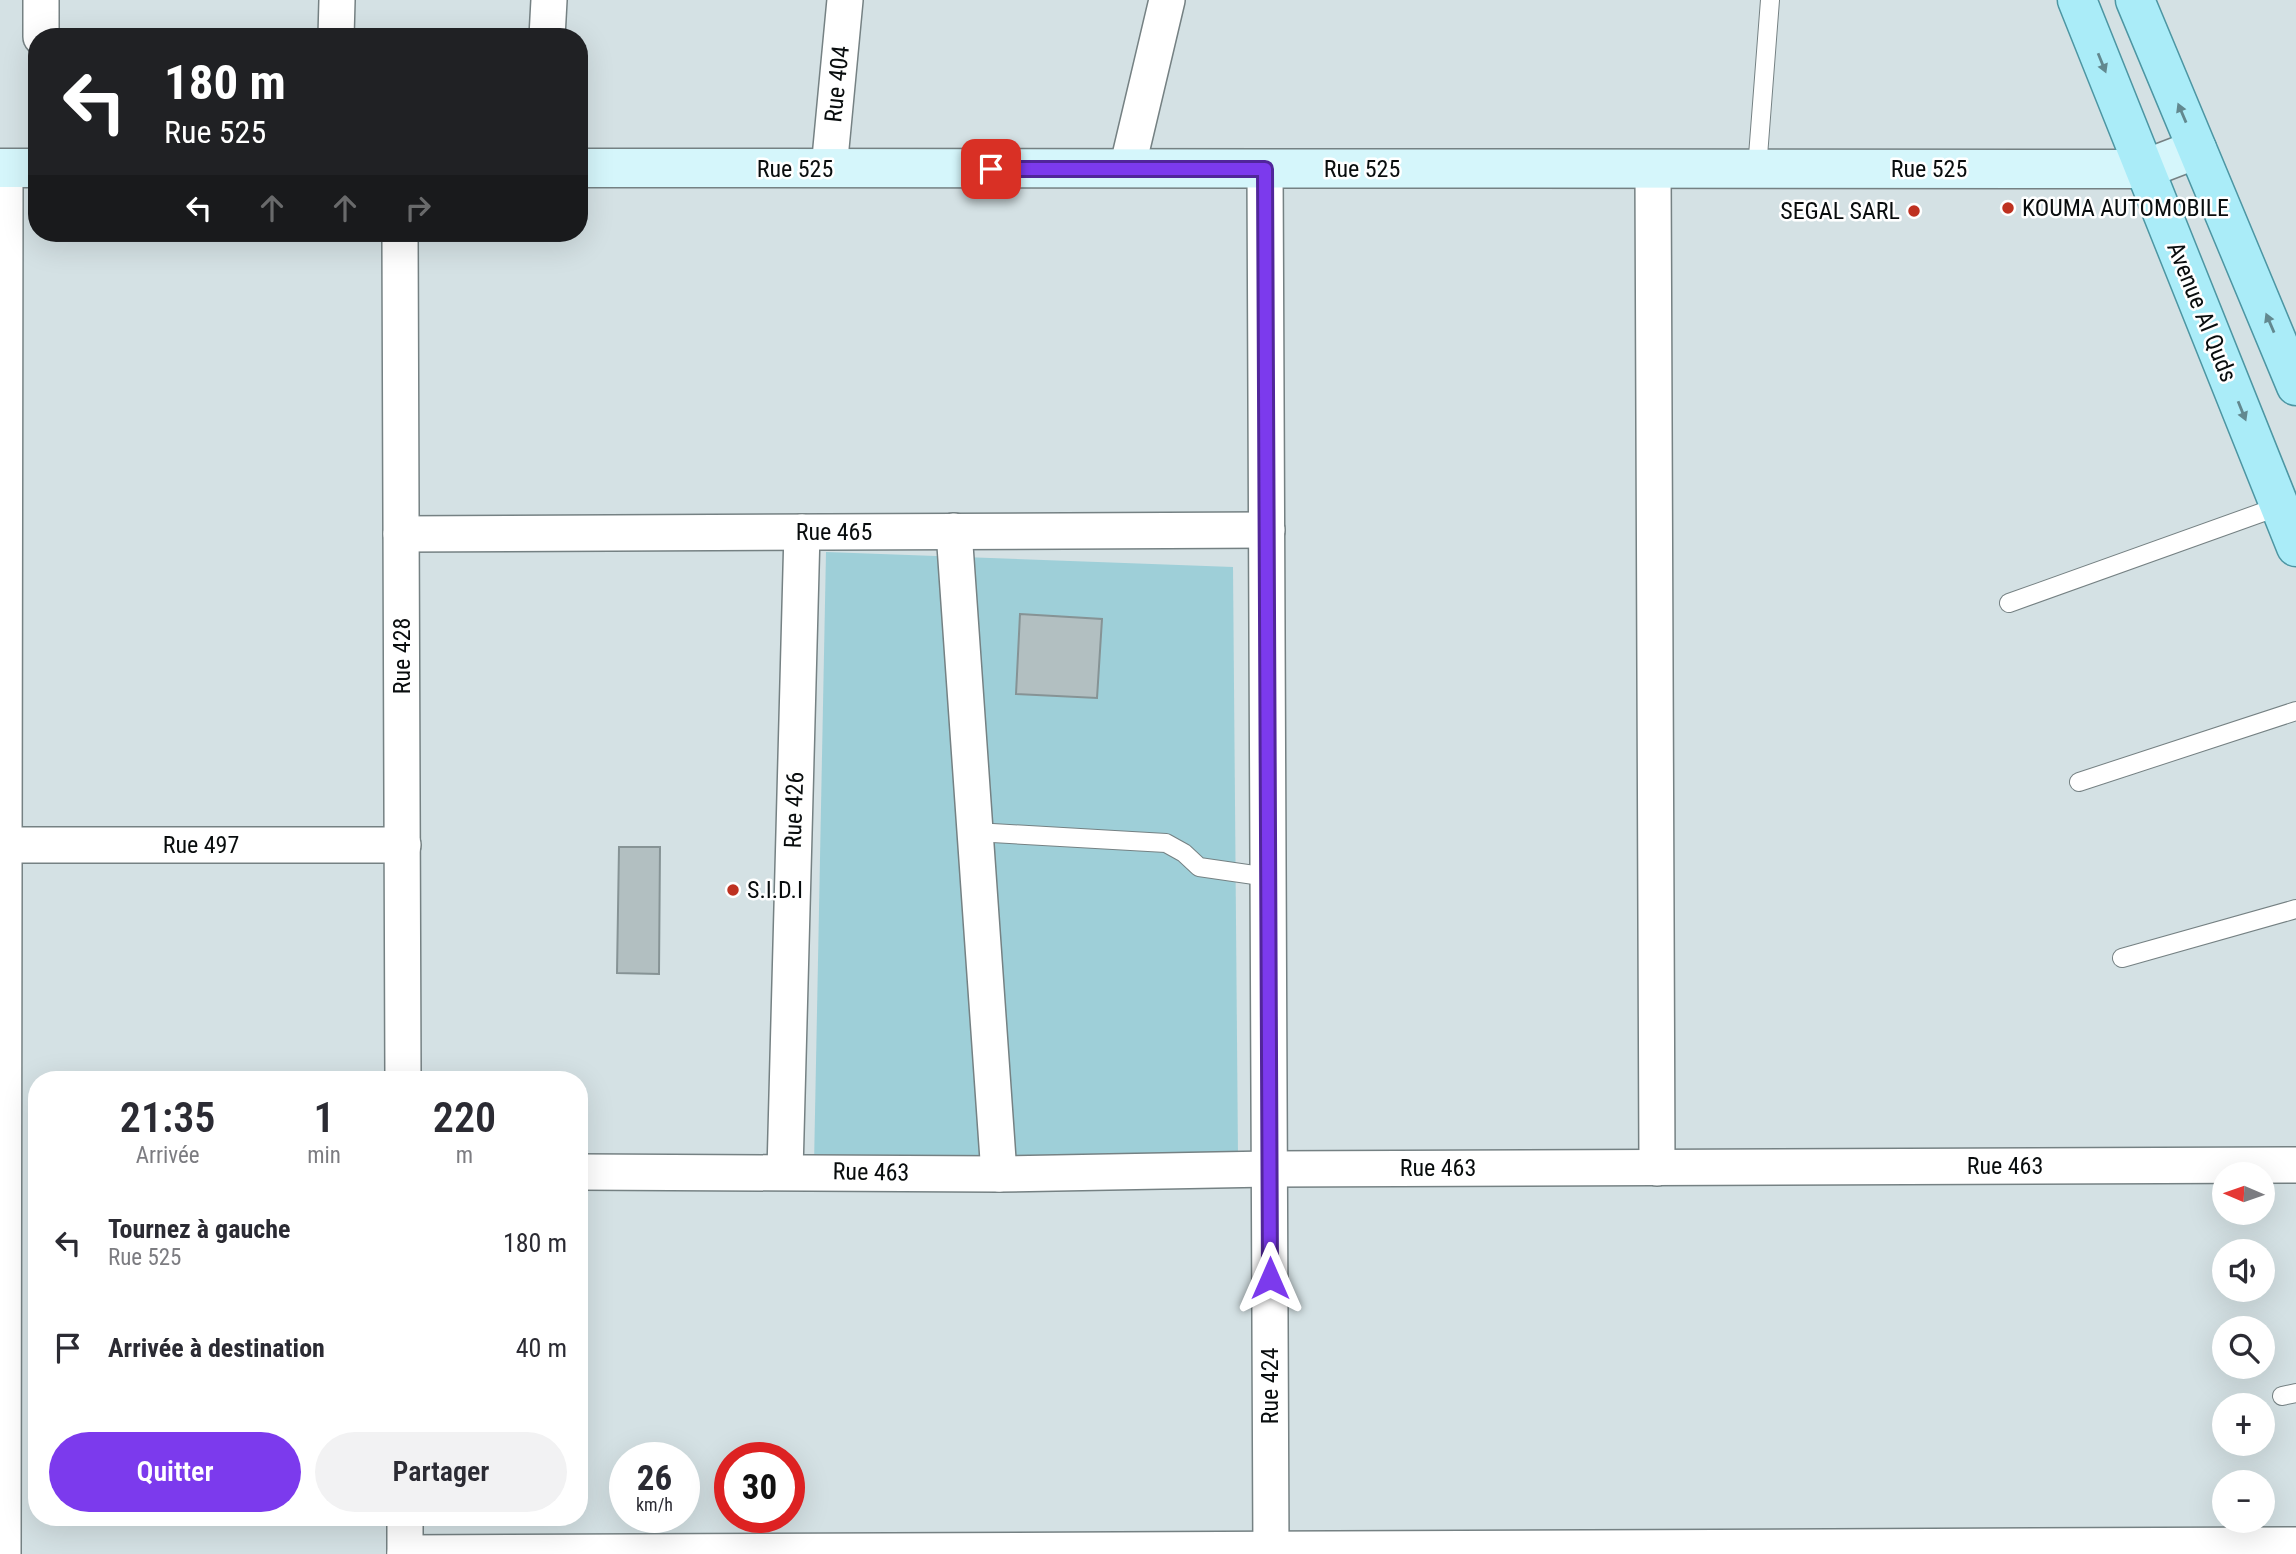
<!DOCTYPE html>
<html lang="fr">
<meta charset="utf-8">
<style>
:root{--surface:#fff;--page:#f2f2f3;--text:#2b2b33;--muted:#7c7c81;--accent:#7c3aed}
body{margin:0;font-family:"Roboto Condensed",sans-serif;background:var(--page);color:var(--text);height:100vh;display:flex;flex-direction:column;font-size:26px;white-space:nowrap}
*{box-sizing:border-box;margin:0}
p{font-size:23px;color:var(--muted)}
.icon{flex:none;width:38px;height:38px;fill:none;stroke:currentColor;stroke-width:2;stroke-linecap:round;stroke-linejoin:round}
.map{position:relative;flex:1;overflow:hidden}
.sheet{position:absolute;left:28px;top:1071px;width:560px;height:455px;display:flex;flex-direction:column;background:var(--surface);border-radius:28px;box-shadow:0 7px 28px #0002}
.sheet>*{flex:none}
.top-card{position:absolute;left:28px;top:28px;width:560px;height:214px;border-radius:28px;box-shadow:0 7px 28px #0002;background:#202124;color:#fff;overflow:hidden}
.needle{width:46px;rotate:272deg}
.buttons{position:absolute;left:2212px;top:1162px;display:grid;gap:14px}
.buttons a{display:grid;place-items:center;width:63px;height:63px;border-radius:50%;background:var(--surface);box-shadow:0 7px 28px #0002;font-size:35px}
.speed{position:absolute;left:609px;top:1442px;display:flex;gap:14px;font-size:35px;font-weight:700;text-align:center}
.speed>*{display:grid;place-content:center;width:91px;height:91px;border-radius:50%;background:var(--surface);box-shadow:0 7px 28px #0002;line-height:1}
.speed small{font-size:18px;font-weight:400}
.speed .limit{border:10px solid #d22;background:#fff;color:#111}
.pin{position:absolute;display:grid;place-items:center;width:60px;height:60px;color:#fff;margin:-30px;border-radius:14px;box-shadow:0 4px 10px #0006}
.me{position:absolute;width:77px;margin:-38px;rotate:0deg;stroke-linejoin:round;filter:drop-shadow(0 0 5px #0008)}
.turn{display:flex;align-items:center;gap:24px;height:147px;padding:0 21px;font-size:32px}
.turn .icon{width:91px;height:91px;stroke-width:2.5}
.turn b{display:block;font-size:49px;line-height:60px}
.lanes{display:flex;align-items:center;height:66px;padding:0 21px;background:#0003;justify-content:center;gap:35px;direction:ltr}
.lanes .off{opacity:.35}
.eta{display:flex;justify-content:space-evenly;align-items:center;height:119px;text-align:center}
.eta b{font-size:42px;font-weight:600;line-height:49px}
.cta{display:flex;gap:14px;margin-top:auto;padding:14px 21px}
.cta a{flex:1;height:80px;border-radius:42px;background:var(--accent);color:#fff;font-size:28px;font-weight:600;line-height:80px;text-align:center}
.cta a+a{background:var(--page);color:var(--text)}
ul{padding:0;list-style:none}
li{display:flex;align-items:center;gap:21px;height:105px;padding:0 21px}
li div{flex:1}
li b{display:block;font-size:26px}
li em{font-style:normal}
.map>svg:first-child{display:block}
.green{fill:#9ecfd8}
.building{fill:#b2bfc1;stroke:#869395;stroke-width:2}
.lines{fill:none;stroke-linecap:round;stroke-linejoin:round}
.lane-casing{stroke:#758183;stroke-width:20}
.street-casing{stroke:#758183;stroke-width:38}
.secondary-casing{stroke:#758183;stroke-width:41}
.primary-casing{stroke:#4d96a3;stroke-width:41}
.lane{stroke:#fff;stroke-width:18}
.street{stroke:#fff;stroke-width:35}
.secondary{stroke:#d5f6fb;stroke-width:38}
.primary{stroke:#aaecf8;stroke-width:38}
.oneway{fill:#62888f}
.route-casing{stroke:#51269a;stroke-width:18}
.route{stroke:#7c3aed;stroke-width:12}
.poi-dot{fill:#be3120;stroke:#fff;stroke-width:2.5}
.labels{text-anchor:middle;stroke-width:5;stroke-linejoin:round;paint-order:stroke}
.street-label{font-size:24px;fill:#090d0e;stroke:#fff}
.poi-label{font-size:24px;fill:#090d0e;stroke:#fff;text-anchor:start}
</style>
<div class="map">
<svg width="2296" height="1554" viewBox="0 0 2296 1554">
<rect width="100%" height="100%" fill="#d4e1e4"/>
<polygon class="green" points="826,552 1233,567 1238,1157 814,1165"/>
<g class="building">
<polygon points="1020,614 1102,619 1097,698 1016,694"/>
<polygon points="619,847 660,847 659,974 617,973"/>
</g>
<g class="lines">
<g class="lane-casing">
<g id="lane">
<polyline points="1757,169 1770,0"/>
<polyline points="2009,603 2280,506"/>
<polyline points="2079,782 2296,711"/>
<polyline points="975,832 1166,843 1184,853 1199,867 1268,877"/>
<polyline points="2122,958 2296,909"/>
<polyline points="2282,1396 2296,1393"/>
</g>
</g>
<g class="street-casing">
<g id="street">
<polyline points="41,37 41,0"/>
<polyline points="336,37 337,0"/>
<polyline points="547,37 549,0"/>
<polyline points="829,169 845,0"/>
<polyline points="1127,169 1167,0"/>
<polyline points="1265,169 1271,1554"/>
<polyline points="1653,169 1657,1168"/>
<polyline points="400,233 403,1080"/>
<polyline points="954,531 999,1174"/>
<polyline points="401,534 1267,530"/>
<polyline points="0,845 403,845"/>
<polyline points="785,1171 802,532"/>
<polyline points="579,1172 999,1174 1269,1169 2296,1165"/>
<polyline points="405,1517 405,1554"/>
<polyline points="405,1553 2296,1545"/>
<polyline points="3,1554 5,168"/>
</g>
</g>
<g class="secondary-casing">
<g id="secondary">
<polyline points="0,168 37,168"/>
<polyline points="579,168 2145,169 2197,149"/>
</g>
</g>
<g class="primary-casing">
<g id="primary">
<polyline points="2077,0 2296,547"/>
<polyline points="2135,0 2296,386"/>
</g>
</g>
<use href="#lane" class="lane"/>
<use href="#street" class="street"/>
<use href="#secondary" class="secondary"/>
<use href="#primary" class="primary"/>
</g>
<defs><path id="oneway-solid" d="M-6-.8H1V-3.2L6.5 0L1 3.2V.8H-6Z" transform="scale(1.75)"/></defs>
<g class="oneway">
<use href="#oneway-solid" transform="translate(2102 63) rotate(68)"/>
<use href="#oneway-solid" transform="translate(2182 113) rotate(-113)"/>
<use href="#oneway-solid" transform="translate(2270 323) rotate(-113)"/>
<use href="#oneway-solid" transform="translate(2242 411) rotate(68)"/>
</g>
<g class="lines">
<g class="route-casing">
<polyline id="route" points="991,169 1265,169 1270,1278"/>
</g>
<use href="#route" class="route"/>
</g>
<g class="poi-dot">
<circle cx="2008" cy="208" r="7"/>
<circle cx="1914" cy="211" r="7"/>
<circle cx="733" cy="890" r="7"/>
</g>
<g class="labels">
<g class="street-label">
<text transform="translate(837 84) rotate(-84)" y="8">Rue 404</text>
<text x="795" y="177">Rue 525</text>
<text x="1362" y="177">Rue 525</text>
<text x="1929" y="177">Rue 525</text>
<text transform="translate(2202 312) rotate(68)" y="8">Avenue Al Quds</text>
<text x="834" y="540">Rue 465</text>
<text transform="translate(402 656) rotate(-90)" y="8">Rue 428</text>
<text transform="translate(794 810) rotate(-88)" y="8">Rue 426</text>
<text x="201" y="853">Rue 497</text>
<text x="2005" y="1174">Rue 463</text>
<text x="1438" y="1176">Rue 463</text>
<text transform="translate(871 1172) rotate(1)" y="8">Rue 463</text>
<text transform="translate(1270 1386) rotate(-90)" y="8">Rue 424</text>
</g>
<g class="poi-label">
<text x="2022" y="216">KOUMA AUTOMOBILE</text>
<text x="1900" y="219" text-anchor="end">SEGAL SARL</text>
<text x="747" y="898">S.I.D.I</text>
</g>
</g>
</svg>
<div class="buttons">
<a><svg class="needle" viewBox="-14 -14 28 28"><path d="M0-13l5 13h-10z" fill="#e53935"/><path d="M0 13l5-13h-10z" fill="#7c7c81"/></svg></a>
<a><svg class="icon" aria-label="sound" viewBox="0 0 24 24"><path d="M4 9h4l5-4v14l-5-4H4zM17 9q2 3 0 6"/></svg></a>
<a><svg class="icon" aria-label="search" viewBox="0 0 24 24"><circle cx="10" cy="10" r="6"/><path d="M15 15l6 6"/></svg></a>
<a>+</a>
<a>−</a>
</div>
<div class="speed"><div>26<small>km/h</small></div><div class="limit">30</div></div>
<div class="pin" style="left:991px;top:169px;background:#d93025"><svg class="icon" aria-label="arrive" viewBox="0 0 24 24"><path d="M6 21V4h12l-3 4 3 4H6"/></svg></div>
<svg class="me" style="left:1270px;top:1278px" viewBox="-20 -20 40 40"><path d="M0-17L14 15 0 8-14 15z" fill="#7c3aed" stroke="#fff" stroke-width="4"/></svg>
<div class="top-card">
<div class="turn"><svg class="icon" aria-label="left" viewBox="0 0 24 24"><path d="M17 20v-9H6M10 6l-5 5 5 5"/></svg><div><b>180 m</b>Rue 525</div></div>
<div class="lanes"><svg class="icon" aria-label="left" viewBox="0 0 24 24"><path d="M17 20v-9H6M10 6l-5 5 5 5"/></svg><svg class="icon off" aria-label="ahead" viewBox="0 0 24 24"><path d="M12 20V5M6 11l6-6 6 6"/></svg><svg class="icon off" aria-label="ahead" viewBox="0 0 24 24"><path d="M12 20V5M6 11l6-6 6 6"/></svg><svg class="icon off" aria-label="right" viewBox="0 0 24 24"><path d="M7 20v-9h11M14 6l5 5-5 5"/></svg></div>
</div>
<section class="sheet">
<div class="eta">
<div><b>21:35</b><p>Arrivée</p></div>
<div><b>1</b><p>min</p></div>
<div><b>220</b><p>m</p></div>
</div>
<ul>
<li><svg class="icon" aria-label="left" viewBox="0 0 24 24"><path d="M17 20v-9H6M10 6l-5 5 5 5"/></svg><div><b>Tournez à gauche</b><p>Rue 525</p></div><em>180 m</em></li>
<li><svg class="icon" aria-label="arrive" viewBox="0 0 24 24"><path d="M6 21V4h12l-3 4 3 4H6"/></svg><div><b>Arrivée à destination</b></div><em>40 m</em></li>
</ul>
<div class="cta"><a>Quitter</a><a>Partager</a></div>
</section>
</div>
